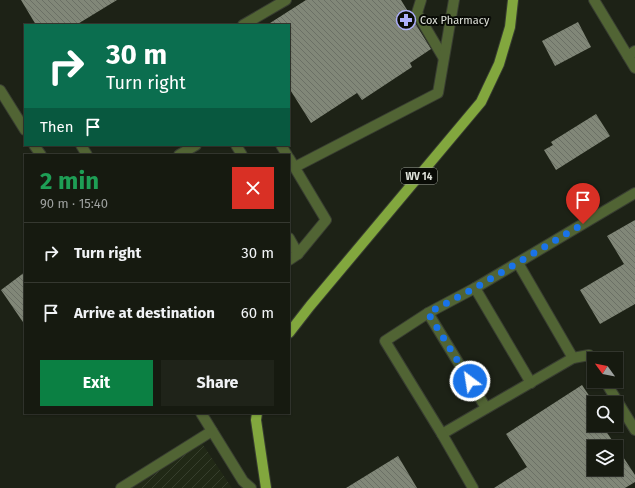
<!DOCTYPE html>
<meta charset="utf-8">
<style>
:root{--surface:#161a10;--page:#1f2319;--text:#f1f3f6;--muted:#9ea19f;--line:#353830;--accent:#0b8043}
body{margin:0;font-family:"Fira Sans",sans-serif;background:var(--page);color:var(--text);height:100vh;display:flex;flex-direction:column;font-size:15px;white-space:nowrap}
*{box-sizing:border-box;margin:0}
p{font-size:13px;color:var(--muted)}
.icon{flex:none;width:22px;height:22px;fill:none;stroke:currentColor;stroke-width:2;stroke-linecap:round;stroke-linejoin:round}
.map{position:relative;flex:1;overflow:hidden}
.sheet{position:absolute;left:24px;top:154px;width:266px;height:260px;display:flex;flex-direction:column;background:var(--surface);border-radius:0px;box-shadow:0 1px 3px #0004,0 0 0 1px var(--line)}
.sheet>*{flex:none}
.hud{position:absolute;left:24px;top:24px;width:266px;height:122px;border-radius:0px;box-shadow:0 1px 3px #0004,0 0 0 1px var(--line);background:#0b6e4f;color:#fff;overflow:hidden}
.needle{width:26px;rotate:303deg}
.buttons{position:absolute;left:587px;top:352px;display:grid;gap:8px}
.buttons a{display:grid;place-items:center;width:36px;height:36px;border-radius:0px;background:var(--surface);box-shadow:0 1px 3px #0004,0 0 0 1px var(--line);font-size:20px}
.pin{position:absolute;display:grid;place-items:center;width:34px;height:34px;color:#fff;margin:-41px -17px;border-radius:50% 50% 50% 0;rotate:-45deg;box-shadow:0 0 4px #0007}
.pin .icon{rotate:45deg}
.me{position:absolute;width:44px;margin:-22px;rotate:329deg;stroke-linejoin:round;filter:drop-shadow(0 0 3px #0008)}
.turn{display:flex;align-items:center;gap:14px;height:84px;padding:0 16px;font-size:18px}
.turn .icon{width:52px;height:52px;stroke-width:2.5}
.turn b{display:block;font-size:28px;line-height:34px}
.then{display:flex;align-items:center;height:38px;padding:0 16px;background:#0003;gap:8px;font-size:15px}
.round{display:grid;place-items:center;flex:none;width:42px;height:42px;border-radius:0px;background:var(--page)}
.headline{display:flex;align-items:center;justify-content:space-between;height:68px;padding:0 16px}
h1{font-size:24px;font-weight:700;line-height:30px;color:#1e9e55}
.action{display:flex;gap:8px;margin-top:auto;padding:8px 16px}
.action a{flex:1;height:46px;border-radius:0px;background:var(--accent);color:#fff;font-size:16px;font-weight:700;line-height:46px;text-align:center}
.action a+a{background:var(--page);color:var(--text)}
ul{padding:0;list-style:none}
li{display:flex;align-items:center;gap:12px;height:60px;padding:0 16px;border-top:1px solid var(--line)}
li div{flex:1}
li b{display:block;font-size:15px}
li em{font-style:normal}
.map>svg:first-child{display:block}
.industrial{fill:url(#industrial-furrows)}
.building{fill:url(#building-back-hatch);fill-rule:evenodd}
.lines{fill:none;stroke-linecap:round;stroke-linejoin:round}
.service-casing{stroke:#383d31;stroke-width:12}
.minor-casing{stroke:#383d31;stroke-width:12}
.primary-casing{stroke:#383d31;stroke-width:12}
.service{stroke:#516434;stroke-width:10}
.minor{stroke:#516434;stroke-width:10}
.primary{stroke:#82a73e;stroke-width:10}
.route{stroke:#1a73e8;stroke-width:7;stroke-dasharray:0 12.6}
.labels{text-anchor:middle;stroke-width:4;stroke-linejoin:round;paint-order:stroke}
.shield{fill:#090b06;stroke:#9fa29a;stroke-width:1}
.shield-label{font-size:10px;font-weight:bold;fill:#dfe2da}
.poi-label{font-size:11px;fill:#dfe2da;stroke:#090b06;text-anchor:start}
</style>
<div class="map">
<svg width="635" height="488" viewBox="0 0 635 488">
<defs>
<pattern id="industrial-furrows" width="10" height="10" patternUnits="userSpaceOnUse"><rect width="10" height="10" fill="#212916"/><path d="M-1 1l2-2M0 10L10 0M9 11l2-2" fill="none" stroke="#363e2c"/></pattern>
<pattern id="building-back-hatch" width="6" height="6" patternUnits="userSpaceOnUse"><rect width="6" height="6" fill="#818778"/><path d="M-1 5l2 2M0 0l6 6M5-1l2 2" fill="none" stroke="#6b7065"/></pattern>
</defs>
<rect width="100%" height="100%" fill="#1d2216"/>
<polygon class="industrial" points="199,439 232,488 121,488"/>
<g class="building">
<polygon points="21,0 117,0 76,25 36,25"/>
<polygon points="306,0 401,0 431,49 410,63 412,67 362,100 357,93 311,123 289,88 289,25 267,25"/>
<polygon points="578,22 591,47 555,66 542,41"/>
<polygon points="596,114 610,136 556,170 544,150 553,145 551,142"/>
<polygon points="635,220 635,304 600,324 580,290 624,264 607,236"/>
<polygon points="25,272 25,325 1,290"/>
<path d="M582,385L594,403H588L594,412V425H602L635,475V482L625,488H494L527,467L506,434ZM594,447H616V469H594Z"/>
<polygon points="398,456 417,488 346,488"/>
</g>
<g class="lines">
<g class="service-casing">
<g id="service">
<polyline points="421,0 417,13 443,57"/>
<polyline points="243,25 286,0"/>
<polyline points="628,56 635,51"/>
<polyline points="81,145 87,155"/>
<polyline points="236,145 242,155"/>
<polyline points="281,145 287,155"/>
<polyline points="179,155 196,145"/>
<polyline points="289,158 326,220 298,254"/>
<polyline points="295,167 438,93 454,0"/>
<polyline points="289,238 298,254 289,260"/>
<polyline points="518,263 573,358"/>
<polyline points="475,288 531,383"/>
<polyline points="428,313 486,408"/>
<polyline points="605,381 635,430"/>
<polyline points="442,434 573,358 589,355 594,363"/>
<polyline points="121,488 212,431"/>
</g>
</g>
<g class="minor-casing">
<g id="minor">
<polyline points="594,0 635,68"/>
<polyline points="0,90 25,130"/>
<polyline points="34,145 41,155"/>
<polyline points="201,413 243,481 251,488"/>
<polyline points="473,488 442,434 385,341 428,313 475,288 635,193"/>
</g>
</g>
<g class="primary-casing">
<g id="primary">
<polyline points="289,333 310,306 481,102 499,64 510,27 513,0"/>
<polyline points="257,413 256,420 266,488"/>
</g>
</g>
<use href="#service" class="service"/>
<use href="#minor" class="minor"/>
<use href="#primary" class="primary"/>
</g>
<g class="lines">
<polyline class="route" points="470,381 428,313 475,288 583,224"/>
</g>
<defs>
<g id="pharmacy-ring" transform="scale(1)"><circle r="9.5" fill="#090b06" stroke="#acaffb" stroke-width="1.5"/><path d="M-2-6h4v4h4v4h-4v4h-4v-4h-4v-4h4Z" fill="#acaffb"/></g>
</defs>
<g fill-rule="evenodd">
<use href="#pharmacy-ring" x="406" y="20"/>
</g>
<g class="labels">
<rect class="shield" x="401" y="168" width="36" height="16" rx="3"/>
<g class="shield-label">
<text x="419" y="180">WV 14</text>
</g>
<g class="poi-label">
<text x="420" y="24">Cox Pharmacy</text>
</g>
</g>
</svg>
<div class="buttons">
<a><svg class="needle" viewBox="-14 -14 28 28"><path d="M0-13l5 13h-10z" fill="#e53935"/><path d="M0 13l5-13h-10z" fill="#9ea19f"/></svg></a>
<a><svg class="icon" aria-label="search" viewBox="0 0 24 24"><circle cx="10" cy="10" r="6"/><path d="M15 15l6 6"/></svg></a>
<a><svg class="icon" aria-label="layers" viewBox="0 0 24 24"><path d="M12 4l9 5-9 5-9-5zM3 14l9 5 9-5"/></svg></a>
</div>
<div class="pin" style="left:583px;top:224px;background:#d93025"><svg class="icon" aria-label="arrive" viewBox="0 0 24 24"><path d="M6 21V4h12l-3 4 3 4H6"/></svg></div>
<svg class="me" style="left:470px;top:381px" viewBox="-20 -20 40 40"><circle r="17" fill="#1a73e8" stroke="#fff" stroke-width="3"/><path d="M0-11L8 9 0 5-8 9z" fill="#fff"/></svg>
<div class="hud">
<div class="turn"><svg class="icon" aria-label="right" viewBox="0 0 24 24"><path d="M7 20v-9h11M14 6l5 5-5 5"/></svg><div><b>30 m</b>Turn right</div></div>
<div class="then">Then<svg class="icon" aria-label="arrive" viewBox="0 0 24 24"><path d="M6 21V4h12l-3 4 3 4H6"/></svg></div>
</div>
<section class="sheet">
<div class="headline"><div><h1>2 min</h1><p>90 m · 15:40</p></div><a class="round" style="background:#d93025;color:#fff"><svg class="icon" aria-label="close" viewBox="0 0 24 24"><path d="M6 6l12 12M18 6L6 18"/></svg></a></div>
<ul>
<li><svg class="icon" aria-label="right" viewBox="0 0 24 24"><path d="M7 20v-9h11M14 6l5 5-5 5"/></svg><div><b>Turn right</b></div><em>30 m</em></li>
<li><svg class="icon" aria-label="arrive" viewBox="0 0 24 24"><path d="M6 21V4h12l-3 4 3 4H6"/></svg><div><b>Arrive at destination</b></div><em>60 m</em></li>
</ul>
<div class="action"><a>Exit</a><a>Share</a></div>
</section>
</div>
